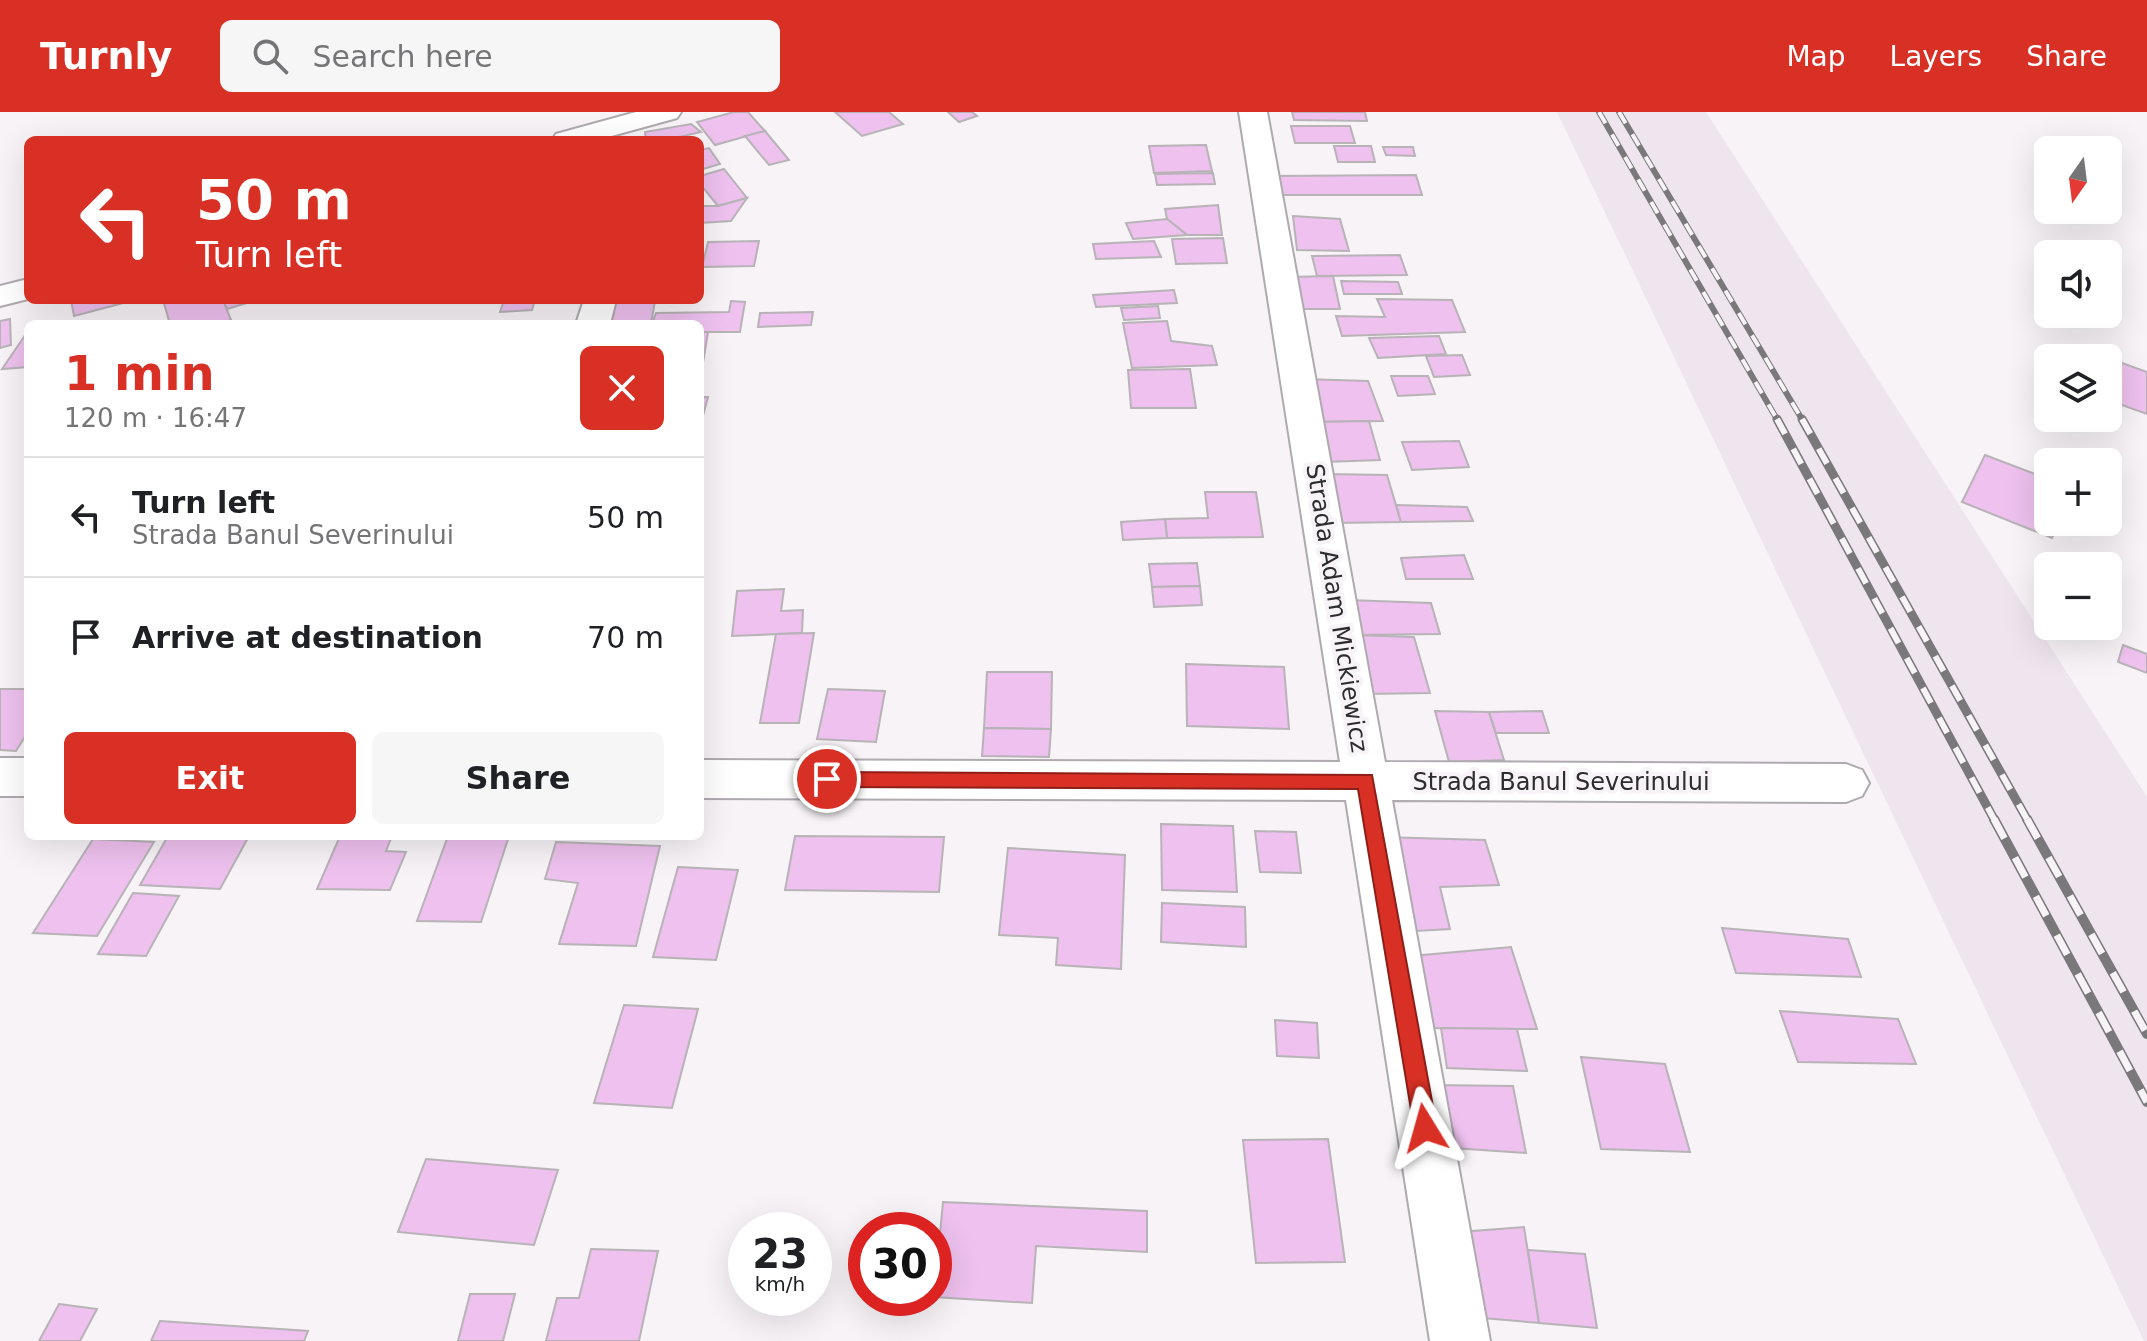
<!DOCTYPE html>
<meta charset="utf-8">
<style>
:root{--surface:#fff;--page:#f6f6f6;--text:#202124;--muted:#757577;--line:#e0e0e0;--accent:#d93025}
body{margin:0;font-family:"DejaVu Sans",sans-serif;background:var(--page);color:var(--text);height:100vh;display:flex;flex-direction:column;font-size:30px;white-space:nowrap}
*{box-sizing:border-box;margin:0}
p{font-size:26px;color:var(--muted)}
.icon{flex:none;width:44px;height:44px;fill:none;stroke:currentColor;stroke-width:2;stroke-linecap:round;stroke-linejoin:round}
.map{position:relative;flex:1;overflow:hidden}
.drawer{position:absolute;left:24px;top:208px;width:680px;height:520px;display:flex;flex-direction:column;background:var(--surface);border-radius:12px;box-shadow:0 8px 32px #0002}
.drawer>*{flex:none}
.banner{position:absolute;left:24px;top:24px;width:680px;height:168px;border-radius:12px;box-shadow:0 8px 32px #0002;background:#d93025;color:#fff;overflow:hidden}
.needle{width:52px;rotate:194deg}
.tools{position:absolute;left:2034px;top:24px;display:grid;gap:16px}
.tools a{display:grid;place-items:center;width:88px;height:88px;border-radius:12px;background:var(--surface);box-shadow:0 8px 32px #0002;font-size:40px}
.speed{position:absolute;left:728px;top:1100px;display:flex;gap:16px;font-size:40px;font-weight:700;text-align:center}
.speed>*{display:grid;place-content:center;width:104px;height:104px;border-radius:50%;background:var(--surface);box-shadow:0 8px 32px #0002;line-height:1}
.speed small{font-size:20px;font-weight:400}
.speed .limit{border:12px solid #d22;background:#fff;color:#111}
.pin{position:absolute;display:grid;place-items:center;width:68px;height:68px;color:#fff;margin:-34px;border:4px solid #fff;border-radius:50%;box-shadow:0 2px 8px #0007}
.me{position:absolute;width:88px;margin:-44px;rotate:352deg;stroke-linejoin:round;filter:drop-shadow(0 0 6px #0008)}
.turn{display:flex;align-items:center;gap:28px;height:168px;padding:0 40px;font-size:36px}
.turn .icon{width:104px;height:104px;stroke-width:2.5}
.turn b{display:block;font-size:56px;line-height:68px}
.round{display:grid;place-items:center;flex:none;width:84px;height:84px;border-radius:12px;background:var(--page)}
.overview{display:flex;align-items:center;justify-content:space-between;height:136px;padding:0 40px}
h1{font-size:48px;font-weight:800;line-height:60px;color:var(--accent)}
.button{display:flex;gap:16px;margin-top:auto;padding:16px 40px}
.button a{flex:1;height:92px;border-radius:12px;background:var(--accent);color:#fff;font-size:32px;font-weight:800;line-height:92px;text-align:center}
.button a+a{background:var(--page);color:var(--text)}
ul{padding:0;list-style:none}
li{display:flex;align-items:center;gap:24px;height:120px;padding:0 40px;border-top:2px solid var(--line)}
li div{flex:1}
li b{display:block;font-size:30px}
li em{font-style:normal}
header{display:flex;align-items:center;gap:48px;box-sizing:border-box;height:112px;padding:0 40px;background:var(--accent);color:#fff}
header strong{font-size:38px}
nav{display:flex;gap:44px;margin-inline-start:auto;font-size:28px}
.search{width:560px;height:72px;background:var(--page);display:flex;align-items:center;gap:20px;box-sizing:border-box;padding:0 28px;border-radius:12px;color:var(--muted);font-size:30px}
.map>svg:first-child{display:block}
.built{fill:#efe5ef}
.building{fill:#eec1ee;stroke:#b7b3b7;stroke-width:2}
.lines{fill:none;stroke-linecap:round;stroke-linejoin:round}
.minor-casing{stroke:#aeaaae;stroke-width:4}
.minor{fill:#fff;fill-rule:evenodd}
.rail-far2-casing{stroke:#7a787a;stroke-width:6}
.rail-far1-casing{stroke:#7a787a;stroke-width:9}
.rail-casing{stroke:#7a787a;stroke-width:10}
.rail-far2{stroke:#f7f3f7;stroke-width:4;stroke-dasharray:13;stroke-linecap:butt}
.rail-far1{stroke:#f7f3f7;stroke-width:6;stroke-dasharray:17;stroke-linecap:butt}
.rail{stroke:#f7f3f7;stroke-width:7;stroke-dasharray:22;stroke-linecap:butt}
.route{fill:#d93025;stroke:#8d1f18;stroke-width:2}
.labels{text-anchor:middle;stroke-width:8;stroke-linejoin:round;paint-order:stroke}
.street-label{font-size:24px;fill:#2e2d2e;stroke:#f7f3f7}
</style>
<header>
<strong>Turnly</strong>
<div class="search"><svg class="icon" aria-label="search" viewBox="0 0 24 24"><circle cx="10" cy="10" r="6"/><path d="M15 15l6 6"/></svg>Search here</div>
<nav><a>Map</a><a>Layers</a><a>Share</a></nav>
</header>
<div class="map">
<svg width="2147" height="1229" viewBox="0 0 2147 1229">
<rect width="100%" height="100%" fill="#f7f3f7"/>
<polygon class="built" points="1557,0 1706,0 2147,685 2147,1229 2144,1229"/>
<g class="building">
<polygon points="734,0 748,0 765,19 715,33 697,10"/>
<polygon points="835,0 889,0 903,12 862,24"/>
<polygon points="948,0 972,0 977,4 959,10"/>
<polygon points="1292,0 1365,0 1367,9 1294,8"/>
<polygon points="691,12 701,20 679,25 679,28 646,28 645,20"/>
<polygon points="1291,14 1350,14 1355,31 1295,31"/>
<polygon points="765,19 789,48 769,53 745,24"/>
<polygon points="1206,33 1212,59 1154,61 1149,34"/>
<polygon points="1334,34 1371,34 1375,50 1338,50"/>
<polygon points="1383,35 1413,35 1415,44 1386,43"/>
<polygon points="709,36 720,52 700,58 700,38"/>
<polygon points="724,57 747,86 718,94 700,72 700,64"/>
<polygon points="1213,61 1215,72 1157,73 1155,62"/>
<polygon points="1416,63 1422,83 1273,83 1270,64"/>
<polygon points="747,86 731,109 700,111 700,94 718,94"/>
<polygon points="1218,93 1222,123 1187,123 1167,107 1165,97"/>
<polygon points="1293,104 1340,107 1349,139 1297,138"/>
<polygon points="1167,107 1187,123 1133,127 1126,111"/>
<polygon points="1223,126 1227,151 1176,152 1172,127"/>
<polygon points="759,129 754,154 702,155 708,130"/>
<polygon points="1154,129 1161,145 1096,147 1093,132"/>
<polygon points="1400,143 1407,163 1317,164 1312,144"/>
<polygon points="1333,164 1340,197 1294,197 1288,165"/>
<polygon points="1341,169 1398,170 1402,182 1344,182"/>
<polygon points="1174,178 1177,191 1096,195 1093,183"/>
<polygon points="1377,187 1452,188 1465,220 1342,224 1336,204 1385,205"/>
<polygon points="71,188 126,188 127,190 74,204"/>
<polygon points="163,188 223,188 231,208 219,212 170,212"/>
<polygon points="223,188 257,188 227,197"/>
<polygon points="504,188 535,188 532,198 500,200"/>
<polygon points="606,189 655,189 651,212 599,212"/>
<polygon points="731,189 745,190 740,220 700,220 700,212 652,212 656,201 729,200"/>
<polygon points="1158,194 1160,206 1124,208 1121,196"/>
<polygon points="813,200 811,213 758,215 760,201"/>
<polygon points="10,207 11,233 0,236 0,209"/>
<polygon points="1167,209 1171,229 1212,234 1217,253 1132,256 1123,211"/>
<polygon points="28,219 28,255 2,257"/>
<polygon points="700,220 708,220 700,269"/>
<polygon points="1439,224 1446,242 1378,246 1369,226"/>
<polygon points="1462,243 1470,263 1434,265 1426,244"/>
<polygon points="2108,246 2147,260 2147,302 2108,288"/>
<polygon points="1190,257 1196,296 1131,296 1128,258"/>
<polygon points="1391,264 1428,264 1435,282 1398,284"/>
<polygon points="1303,267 1368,269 1383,309 1313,310"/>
<polygon points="700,285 708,285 700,315"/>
<polygon points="1369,309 1380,348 1324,350 1313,310"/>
<polygon points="1459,329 1469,355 1412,358 1402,330"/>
<polygon points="1985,343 2048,367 2048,410 2059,410 2052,426 1962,390"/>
<polygon points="1324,362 1387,363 1401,410 1334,411"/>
<polygon points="1205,380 1256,380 1263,425 1167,426 1165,407 1208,406"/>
<polygon points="1396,393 1467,395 1473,409 1401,410"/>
<polygon points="1165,407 1167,426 1123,428 1121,410"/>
<polygon points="1464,443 1473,467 1406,467 1401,446"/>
<polygon points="1197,451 1200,474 1152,475 1149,452"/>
<polygon points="1200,474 1202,493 1154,495 1152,475"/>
<polygon points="784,477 781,499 803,498 802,521 732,524 737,479"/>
<polygon points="1348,488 1431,491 1440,522 1354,523"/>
<polygon points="814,521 799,611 760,611 776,522"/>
<polygon points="1354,523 1414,525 1430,581 1366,582"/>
<polygon points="2123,533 2147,542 2147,561 2118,550"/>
<polygon points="1186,552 1284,555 1289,617 1187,614"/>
<polygon points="987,560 1052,560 1051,617 984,616"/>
<polygon points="0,577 28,577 28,620 16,639 0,638"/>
<polygon points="828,577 885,579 876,630 817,627"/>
<polygon points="1435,599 1489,600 1504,648 1449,650"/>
<polygon points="1542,599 1549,621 1496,621 1489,600"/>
<polygon points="984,616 1051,617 1049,645 982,644"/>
<polygon points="1161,712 1233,714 1237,780 1162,778"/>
<polygon points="1255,719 1296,720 1301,761 1260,760"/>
<polygon points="168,724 249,724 220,777 140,773"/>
<polygon points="340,724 392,724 386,739 406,740 390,778 317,777"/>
<polygon points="448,724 509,724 481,810 417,809"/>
<polygon points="795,724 944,725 939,780 785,778"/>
<polygon points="1382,725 1485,728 1499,773 1440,775 1450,817 1398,820"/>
<polygon points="93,727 154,730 97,824 33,821"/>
<polygon points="556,730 660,734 636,834 559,832 578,771 545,767"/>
<polygon points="1008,736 1125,743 1121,857 1056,853 1058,826 999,823"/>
<polygon points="678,755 738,758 716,848 653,845"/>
<polygon points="133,781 179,784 146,844 98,842"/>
<polygon points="1162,791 1245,795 1246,835 1161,830"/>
<polygon points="1722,816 1848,827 1861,865 1736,861"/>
<polygon points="1511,835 1537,917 1424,916 1412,844"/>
<polygon points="624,893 698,897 672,996 594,991"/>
<polygon points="1780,899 1898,907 1916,952 1798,950"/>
<polygon points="1275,908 1317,911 1319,946 1277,944"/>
<polygon points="1441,916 1517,917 1527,959 1447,956"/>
<polygon points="1581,945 1665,952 1690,1040 1601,1037"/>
<polygon points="1429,973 1513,974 1526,1041 1438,1035"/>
<polygon points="1328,1027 1345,1150 1256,1151 1243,1028"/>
<polygon points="426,1047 558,1058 534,1133 398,1120"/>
<polygon points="943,1090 1147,1099 1147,1140 1036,1134 1032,1191 934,1185"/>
<polygon points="1524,1115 1539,1211 1471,1205 1460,1120"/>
<polygon points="591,1137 658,1139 639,1229 546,1229 557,1186 579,1186"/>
<polygon points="1528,1138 1585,1142 1597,1216 1539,1211"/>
<polygon points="470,1182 515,1182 503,1229 458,1229"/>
<polygon points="59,1192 97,1197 80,1229 39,1229"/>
<polygon points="160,1209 308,1219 304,1229 151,1229"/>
</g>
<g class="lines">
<g class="minor-casing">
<g id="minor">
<polygon points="636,0 681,0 677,6 597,28 552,28 556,22"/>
<polygon points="1239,0 1267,0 1385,650 1846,652 1862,658 1869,671 1862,684 1846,690 1392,688 1490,1229 1430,1229 1346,688 700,686 700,648 1340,650"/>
<polygon points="28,167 28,187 0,194 0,174"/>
<polygon points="584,188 616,188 610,212 576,212"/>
<rect x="0" y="646" width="28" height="38"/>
</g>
</g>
<use href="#minor" class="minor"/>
<g class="rail-far2-casing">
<g id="rail-far2">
<polyline points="1599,0 1778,309"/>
<polyline points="1619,0 1803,309"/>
</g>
</g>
<g class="rail-far1-casing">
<g id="rail-far1">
<polyline points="1777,307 1995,709"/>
<polyline points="1802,307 2028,709"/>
</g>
</g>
<g class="rail-casing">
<g id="rail">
<polyline points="1994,707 2147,990"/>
<polyline points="2027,707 2147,922"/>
</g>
</g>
<use href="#rail-far2" class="rail-far2"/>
<use href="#rail-far1" class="rail-far1"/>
<use href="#rail" class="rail"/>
</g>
<polygon class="route" points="827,660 1372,663 1437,1016 1433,1024 1425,1027 1417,1024 1414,1016 1358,677 827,675 820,673 817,667 820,662"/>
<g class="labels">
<g class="street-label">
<text transform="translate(1337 496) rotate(81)" y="8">Strada Adam Mickiewicz</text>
<text x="1561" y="678">Strada Banul Severinului</text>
</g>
</g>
</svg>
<div class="tools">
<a><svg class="needle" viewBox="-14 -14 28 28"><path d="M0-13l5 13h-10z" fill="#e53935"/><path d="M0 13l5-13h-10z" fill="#757577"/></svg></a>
<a><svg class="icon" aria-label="sound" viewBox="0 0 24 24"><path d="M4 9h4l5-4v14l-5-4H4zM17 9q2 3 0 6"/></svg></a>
<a><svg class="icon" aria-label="layers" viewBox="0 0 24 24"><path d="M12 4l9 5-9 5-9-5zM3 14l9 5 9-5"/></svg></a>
<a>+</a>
<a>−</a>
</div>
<div class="speed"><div>23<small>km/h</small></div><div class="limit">30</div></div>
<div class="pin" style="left:827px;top:667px;background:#d93025"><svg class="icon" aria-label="arrive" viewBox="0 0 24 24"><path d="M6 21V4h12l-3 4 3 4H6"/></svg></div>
<svg class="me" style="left:1425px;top:1016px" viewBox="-20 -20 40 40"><path d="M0-17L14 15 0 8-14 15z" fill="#d93025" stroke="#fff" stroke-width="4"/></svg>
<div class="banner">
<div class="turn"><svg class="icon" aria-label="left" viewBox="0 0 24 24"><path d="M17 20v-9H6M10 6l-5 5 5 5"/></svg><div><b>50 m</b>Turn left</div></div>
</div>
<section class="drawer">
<div class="overview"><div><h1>1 min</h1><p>120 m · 16:47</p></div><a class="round" style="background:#d93025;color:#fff"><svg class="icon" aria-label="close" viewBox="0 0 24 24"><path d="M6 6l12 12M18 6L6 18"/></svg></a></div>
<ul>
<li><svg class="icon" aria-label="left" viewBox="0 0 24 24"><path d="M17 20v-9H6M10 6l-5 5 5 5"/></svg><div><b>Turn left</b><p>Strada Banul Severinului</p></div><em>50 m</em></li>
<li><svg class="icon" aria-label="arrive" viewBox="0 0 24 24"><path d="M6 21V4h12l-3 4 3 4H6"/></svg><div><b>Arrive at destination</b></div><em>70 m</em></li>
</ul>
<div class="button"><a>Exit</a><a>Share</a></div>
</section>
</div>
